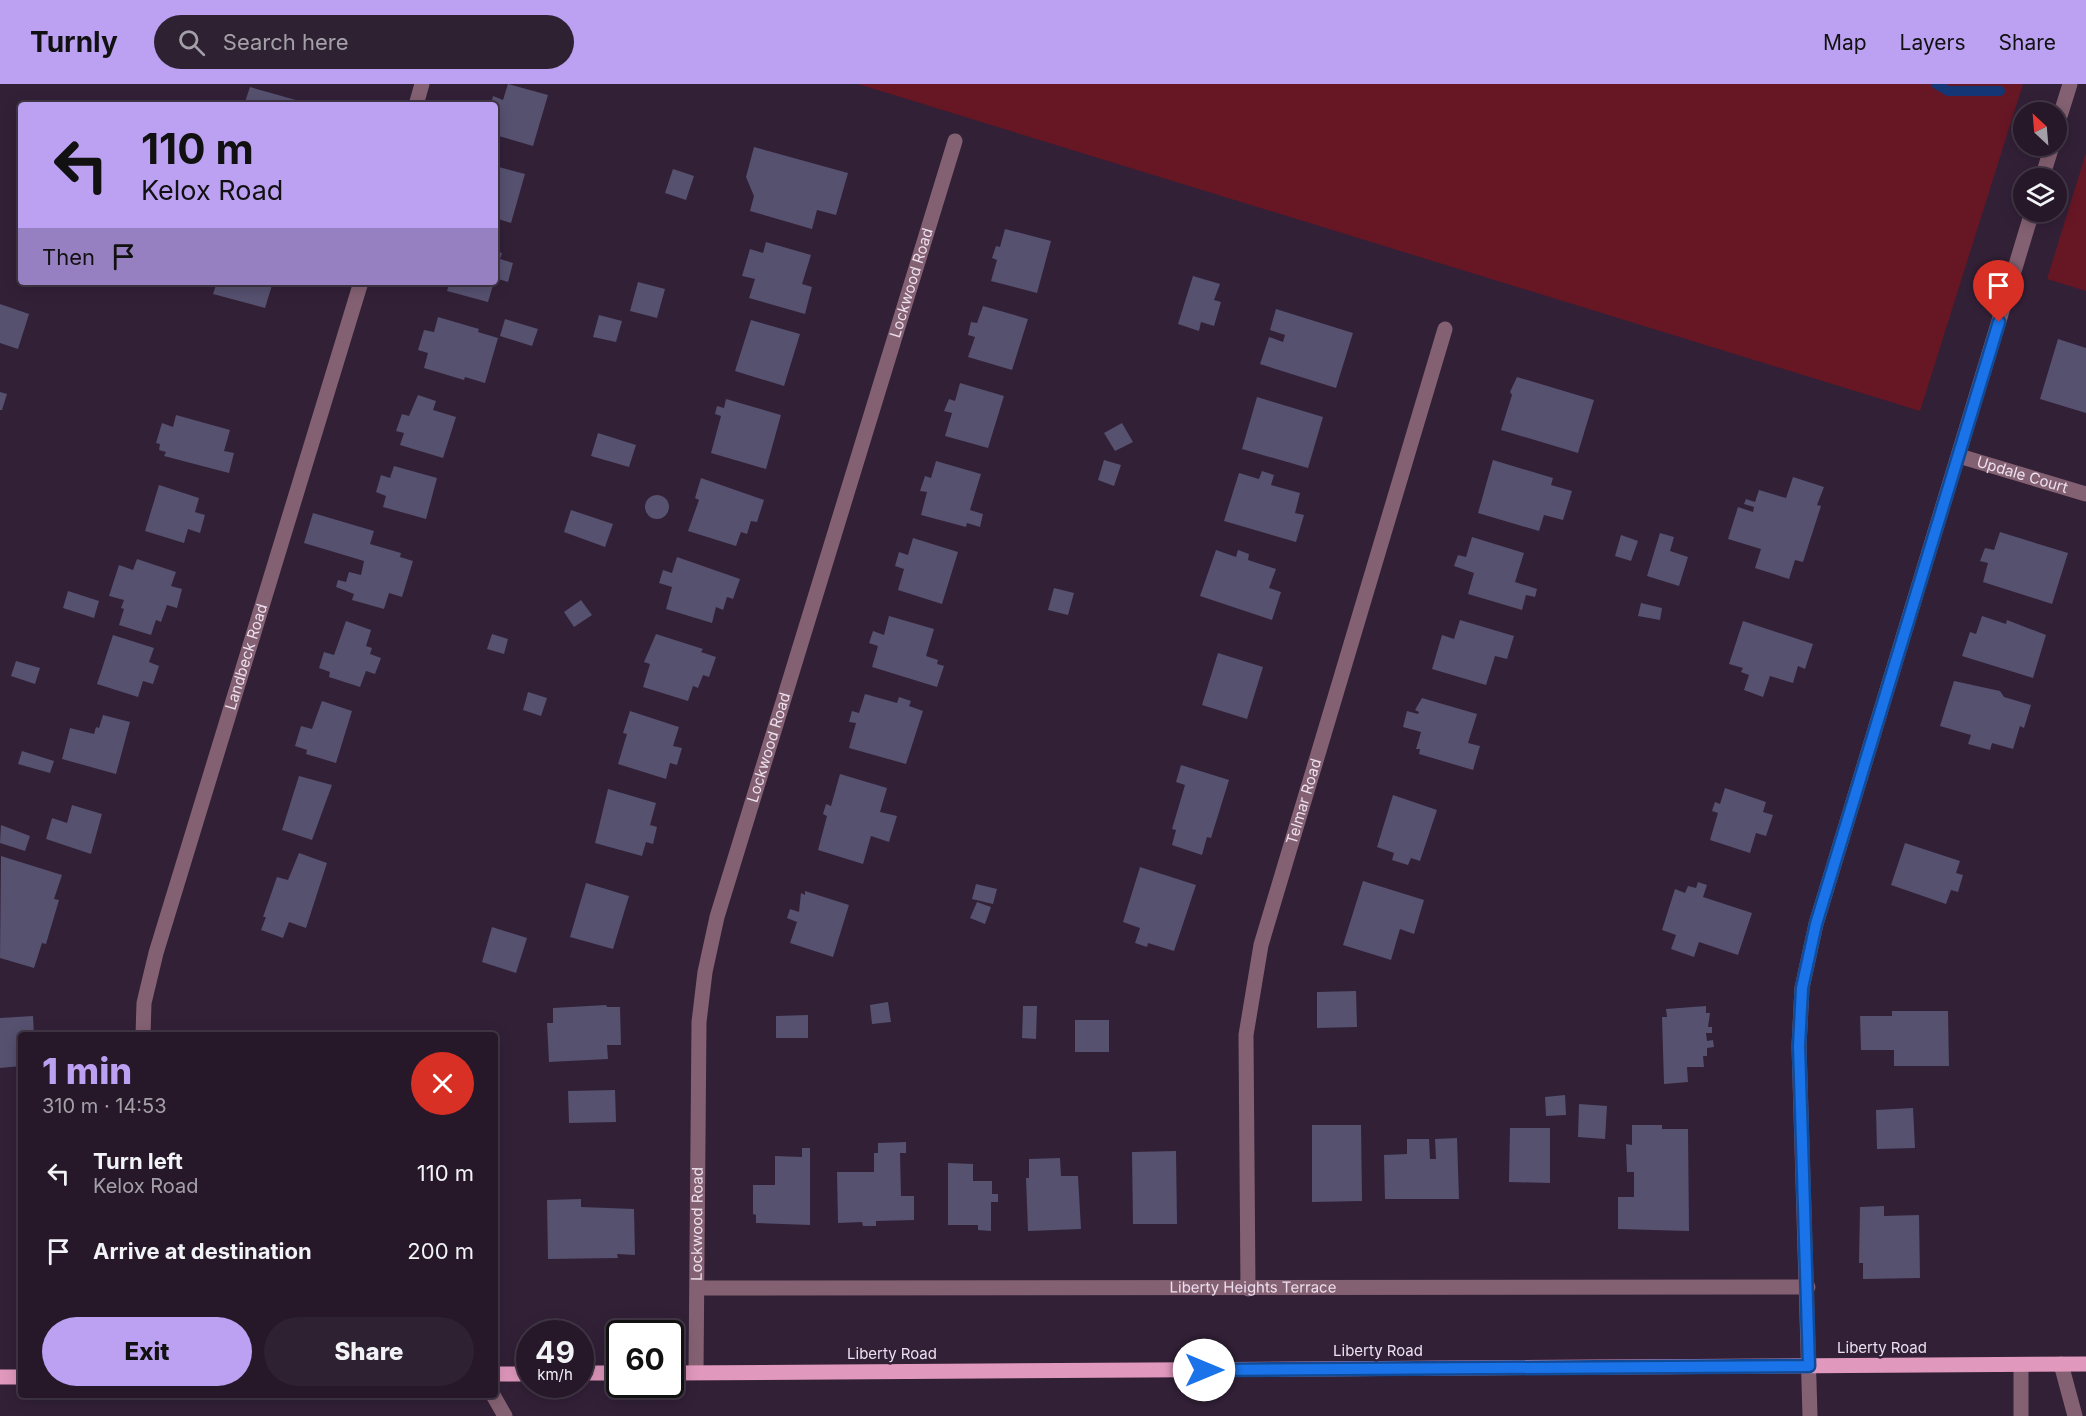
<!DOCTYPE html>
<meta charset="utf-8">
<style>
:root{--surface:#261829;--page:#2e2131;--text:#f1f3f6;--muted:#a4a0a8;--line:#423746;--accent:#bca0f2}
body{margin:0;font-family:Inter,sans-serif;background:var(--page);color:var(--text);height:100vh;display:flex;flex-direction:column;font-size:22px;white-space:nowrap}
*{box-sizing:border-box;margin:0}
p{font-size:20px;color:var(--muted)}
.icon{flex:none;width:33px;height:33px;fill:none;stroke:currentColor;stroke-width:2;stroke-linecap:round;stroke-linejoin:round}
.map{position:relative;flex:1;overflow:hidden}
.sheet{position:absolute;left:18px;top:948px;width:480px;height:366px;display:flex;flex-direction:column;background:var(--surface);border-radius:6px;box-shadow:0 3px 15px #0003,0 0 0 2px var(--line)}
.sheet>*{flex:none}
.hud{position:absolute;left:18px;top:18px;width:480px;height:183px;border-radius:6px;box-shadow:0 3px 15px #0003,0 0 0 2px var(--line);background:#bca0f2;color:#111;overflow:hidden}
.needle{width:39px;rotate:334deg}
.buttons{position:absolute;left:2013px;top:18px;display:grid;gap:12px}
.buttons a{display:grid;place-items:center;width:54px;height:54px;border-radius:50%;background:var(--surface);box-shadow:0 3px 15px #0003,0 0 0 2px var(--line);font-size:30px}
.speed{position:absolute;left:516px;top:1236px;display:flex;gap:12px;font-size:30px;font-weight:700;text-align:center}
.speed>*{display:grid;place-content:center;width:78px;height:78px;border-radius:50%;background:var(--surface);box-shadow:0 3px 15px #0003,0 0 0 2px var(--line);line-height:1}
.speed small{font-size:15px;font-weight:400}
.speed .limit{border:3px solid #111;border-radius:9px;background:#fff;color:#111}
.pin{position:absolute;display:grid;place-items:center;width:51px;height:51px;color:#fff;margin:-62px -26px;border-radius:50% 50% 50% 0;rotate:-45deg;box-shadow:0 0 6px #0007}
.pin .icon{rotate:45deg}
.me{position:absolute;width:66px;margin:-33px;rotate:90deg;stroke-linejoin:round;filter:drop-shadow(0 0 4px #0008)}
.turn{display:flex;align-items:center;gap:21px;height:126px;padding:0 24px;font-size:27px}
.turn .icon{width:78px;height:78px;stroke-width:2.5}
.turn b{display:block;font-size:42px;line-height:51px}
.then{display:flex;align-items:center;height:57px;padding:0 24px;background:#0003;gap:12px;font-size:22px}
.round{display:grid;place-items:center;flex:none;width:63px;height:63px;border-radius:32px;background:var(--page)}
.headline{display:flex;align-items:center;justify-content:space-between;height:102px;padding:0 24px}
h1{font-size:36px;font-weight:800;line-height:45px;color:var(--accent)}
.action{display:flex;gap:12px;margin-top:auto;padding:12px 24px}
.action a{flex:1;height:69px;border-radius:36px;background:var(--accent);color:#111;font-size:24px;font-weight:800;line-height:69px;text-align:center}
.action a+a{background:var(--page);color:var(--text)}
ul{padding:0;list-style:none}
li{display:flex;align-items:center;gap:18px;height:78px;padding:0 24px}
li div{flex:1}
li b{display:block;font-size:22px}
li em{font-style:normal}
header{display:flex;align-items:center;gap:36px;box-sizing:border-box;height:84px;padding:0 30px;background:var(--accent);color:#111}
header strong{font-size:28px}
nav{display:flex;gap:33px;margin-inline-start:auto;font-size:21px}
.search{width:420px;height:54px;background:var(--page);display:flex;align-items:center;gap:15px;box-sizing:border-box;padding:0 21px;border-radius:33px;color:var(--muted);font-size:22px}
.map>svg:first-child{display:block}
.green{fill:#671624}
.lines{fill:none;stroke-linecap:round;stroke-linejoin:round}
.stream{stroke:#153674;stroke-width:10}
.building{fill:#55516f}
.minor{stroke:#846172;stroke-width:15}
.major{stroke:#e098bd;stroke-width:15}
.route-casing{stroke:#114b97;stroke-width:15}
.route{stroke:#1a73e8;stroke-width:10}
.labels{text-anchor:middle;stroke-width:5;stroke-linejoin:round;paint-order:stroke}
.street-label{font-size:15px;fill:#ece0ef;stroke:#322037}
</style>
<header>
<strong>Turnly</strong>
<div class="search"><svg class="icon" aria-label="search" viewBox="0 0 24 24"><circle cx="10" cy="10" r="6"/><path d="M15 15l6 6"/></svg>Search here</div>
<nav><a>Map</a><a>Layers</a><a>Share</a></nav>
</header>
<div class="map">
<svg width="2086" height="1332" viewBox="0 0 2086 1332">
<rect width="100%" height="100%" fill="#322037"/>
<g class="green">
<polygon points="858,0 2023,0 1920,327"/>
<polygon points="2086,69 2086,207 2047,195"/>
</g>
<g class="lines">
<polyline class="stream" points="1936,0 1948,7 2000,7"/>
</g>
<g class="building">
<polygon points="508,0 548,11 533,62 495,51 498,35 495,35 495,21 491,21 493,12 503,16"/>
<polygon points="250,3 310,20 310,21 244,21"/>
<polygon points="754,63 848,89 836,131 817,126 812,145 750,127 754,112 746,93"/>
<polygon points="495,82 525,90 511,139 495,134"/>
<polygon points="673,85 694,92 686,116 665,109"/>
<polygon points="1005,145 1051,157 1037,209 991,197 997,176 992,174 996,162 1000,163"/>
<polygon points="766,158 811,171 802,200 812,203 805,230 749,214 755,195 742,192 750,165 763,169"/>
<polygon points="495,167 502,169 500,175 513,179 508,198 495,194"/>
<polygon points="1193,192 1220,200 1214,216 1221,218 1214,242 1201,238 1199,247 1178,240"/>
<polygon points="217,198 273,198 265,224 213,210"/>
<polygon points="450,198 494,198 488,218 447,207"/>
<polygon points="638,198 665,205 657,234 630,227"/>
<polygon points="0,220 29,230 18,265 0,259"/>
<polygon points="983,222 1028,235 1012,286 968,273 975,253 968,251 971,238 977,239"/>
<polygon points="1276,225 1353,249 1336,304 1260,280 1269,253 1283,258 1285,251 1270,246"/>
<polygon points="599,231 622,237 616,258 593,253"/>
<polygon points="438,233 479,245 478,248 498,254 485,299 465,293 464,296 424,284 428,269 418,266 424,246 434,248"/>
<polygon points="505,235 538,245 532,262 500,252"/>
<polygon points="751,236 800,250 784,302 735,287"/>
<polygon points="2058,255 2086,264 2086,329 2040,315"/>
<polygon points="1517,293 1594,316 1578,369 1501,346 1512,311 1510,308"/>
<polygon points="960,299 1004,312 988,364 945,352 952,329 944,327 949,315 955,317"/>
<polygon points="0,308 7,310 2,326 0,326"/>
<polygon points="418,311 436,317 433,326 456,333 443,374 400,361 404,349 396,347 402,330 409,332"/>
<polygon points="1257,313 1323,333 1308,384 1242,365"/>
<polygon points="726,315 781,331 766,385 711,369 721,332 715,330 717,322 724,324"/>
<polygon points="176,331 230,346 224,367 234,369 229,389 164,372 166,368 159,366 160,360 156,359 162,339 173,343"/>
<polygon points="1122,339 1133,358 1115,367 1104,349"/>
<polygon points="598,349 636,361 629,383 591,372"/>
<polygon points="1104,376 1121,381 1114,402 1098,396"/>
<polygon points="1493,376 1553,394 1551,401 1572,407 1563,436 1544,431 1539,447 1478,429"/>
<polygon points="936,377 981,390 970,426 983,430 980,443 967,439 966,443 921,431 927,408 920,407 925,392 931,394"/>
<polygon points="394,382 437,394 426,435 383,423 386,412 376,408 381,391 390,394"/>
<polygon points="1262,387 1274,391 1271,401 1300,409 1295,429 1304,431 1296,458 1224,437 1239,389 1259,395"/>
<polygon points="1793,393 1824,403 1817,421 1821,422 1803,478 1795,476 1789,495 1755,484 1761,465 1728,455 1738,423 1753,428 1754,423 1744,420 1746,415 1755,418 1759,406 1786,414"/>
<polygon points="701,394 764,416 757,438 751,437 747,450 741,448 736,462 688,447 699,416 695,414"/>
<polygon points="159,401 199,414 195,428 205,431 200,449 188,445 184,459 145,447"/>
<circle cx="657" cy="423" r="12"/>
<polygon points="571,426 613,440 605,463 564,448"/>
<polygon points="313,429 374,447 370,460 401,469 400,473 413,477 402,513 389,509 384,525 352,516 354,510 336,503 338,496 346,498 349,488 361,491 364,477 304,459"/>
<polygon points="2000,448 2068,469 2052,520 1983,498 1988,479 1980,477 1985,464 1994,466"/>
<polygon points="1660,449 1674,453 1670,467 1688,473 1679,502 1647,492"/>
<polygon points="1621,451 1638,457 1631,477 1615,472"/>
<polygon points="1472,453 1524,469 1515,498 1537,505 1535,513 1526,511 1522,526 1468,510 1474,489 1454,482 1458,471 1466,473"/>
<polygon points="913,454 958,468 942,520 898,506 904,485 895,482 899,468 908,471"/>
<polygon points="1216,466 1236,473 1238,466 1249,470 1248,476 1276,485 1269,504 1281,508 1272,536 1200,512"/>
<polygon points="677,473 740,495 733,515 727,513 723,526 716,523 712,539 666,525 672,503 659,499 663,486 672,489"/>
<polygon points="137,475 176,488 171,502 182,505 177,524 167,521 161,538 156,536 151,551 119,541 124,525 121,524 124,516 109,512 119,481 133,486"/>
<polygon points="1054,504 1074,509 1068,531 1048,526"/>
<polygon points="68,507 99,517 94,534 63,524"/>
<polygon points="581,516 592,531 574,543 564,528"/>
<polygon points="1641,519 1662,524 1660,536 1638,532"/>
<polygon points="889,532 934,545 926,572 938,576 937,580 944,582 937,603 872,583 878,562 869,559 873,547 884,551"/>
<polygon points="1982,532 2006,540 2007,536 2046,551 2033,594 1962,572 1970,548 1976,550"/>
<polygon points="1460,536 1514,552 1507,575 1495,572 1486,601 1432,585 1442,551 1454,555"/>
<polygon points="346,537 371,546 366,562 372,564 370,570 381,574 375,590 366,587 360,603 329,593 330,588 319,584 324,568 334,571"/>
<polygon points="1743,537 1813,560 1805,585 1798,582 1793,599 1770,592 1763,613 1744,606 1749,591 1741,588 1743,584 1729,580"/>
<polygon points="492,550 508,555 504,570 487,565"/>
<polygon points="656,550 703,565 701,568 716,573 709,593 703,591 698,604 693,602 688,617 643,603 650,580 644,578"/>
<polygon points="113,551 154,564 149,578 159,582 153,600 143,597 138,613 97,600"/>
<polygon points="1218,569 1263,583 1247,635 1202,621"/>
<polygon points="16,577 40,584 35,600 11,592"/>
<polygon points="1954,597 2000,607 2004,613 2031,621 2024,644 2020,642 2013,665 1992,659 1990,666 1968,660 1971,651 1940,642"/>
<polygon points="528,608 547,614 541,632 523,626"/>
<polygon points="865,610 897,619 899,613 911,617 909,622 923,627 906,680 849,664 856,639 849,638 852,627 859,629"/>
<polygon points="1422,614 1477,630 1468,659 1480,662 1473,686 1419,670 1420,665 1416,665 1421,648 1403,643 1407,627 1418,630 1419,628 1415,626"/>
<polygon points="322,617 352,627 336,679 306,670 307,666 295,662 301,642 312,645"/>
<polygon points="630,627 679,643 673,662 682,664 677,681 670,679 666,695 618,680 627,650 623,649"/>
<polygon points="103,631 130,638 116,690 62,675 70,644 94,650 96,643 99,644"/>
<polygon points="22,667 54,677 50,689 18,680"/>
<polygon points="1181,681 1229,696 1211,754 1207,753 1202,771 1172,761 1176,746 1172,745 1185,701 1176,698"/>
<polygon points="840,690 887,704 880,728 897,732 889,758 871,752 863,780 818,766 827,732 823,730 826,720 831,722"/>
<polygon points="299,692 332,701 312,756 282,746"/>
<polygon points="1725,704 1766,718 1763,728 1773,731 1766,752 1756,749 1750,769 1710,756 1718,729 1712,727 1715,718 1720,720"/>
<polygon points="608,705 656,719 650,741 657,743 653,760 646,758 642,772 595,759"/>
<polygon points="1393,711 1437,726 1420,777 1411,774 1408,781 1392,776 1394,769 1377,763"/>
<polygon points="72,721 102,730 91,770 46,755 52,734 67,739"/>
<polygon points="1,741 30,752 25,767 0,759"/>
<polygon points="1905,759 1960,777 1956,789 1963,791 1958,808 1951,806 1946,820 1891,801"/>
<polygon points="299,769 327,779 306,844 289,838 283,854 261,846 266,833 263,833 277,793 288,796"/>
<polygon points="1,772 62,791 54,815 59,816 46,860 42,859 34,884 0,874"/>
<polygon points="1140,783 1196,801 1174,867 1148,859 1147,863 1135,859 1140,844 1123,838"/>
<polygon points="1363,797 1424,816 1414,850 1400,845 1391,876 1343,861"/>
<polygon points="1698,798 1707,801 1703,813 1752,829 1738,871 1699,858 1694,873 1671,865 1676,851 1662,846 1675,805 1685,809 1688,802 1696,804"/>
<polygon points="586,799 629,812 613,865 570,853"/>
<polygon points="976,800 997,805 993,820 972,815"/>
<polygon points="805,807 849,821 833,873 790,859 797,838 787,834 790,825 799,828 801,809 805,811"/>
<polygon points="977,818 991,823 985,840 970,834"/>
<polygon points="492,843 527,854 516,889 482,878"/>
<polygon points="1356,907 1357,943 1317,944 1317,908"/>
<polygon points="888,918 891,938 872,940 870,921"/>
<polygon points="606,921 607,923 620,923 621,961 607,961 608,975 549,978 547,939 553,939 553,924"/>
<polygon points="1023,922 1037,922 1036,955 1022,954"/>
<polygon points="1706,922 1706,929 1710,929 1708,943 1712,943 1712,949 1706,949 1707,957 1713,956 1714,963 1707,964 1707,972 1703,972 1704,983 1687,983 1688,998 1664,1000 1662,933 1667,933 1666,925"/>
<polygon points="1892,927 1948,927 1949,982 1894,982 1894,966 1861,966 1860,932 1892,932"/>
<polygon points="808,931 808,954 776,954 776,932"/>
<polygon points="33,932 34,951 21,951 21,982 0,984 0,934"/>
<rect x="1075" y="936" width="34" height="32"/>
<polygon points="615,1006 616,1038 569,1039 568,1007"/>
<polygon points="1565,1011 1566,1031 1546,1032 1545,1013"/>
<polygon points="1579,1020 1607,1022 1605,1055 1578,1053"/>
<polygon points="1913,1024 1915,1064 1877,1065 1876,1026"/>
<polygon points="1312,1041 1361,1041 1362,1117 1312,1118"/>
<polygon points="1632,1041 1662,1041 1662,1045 1688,1045 1689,1147 1618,1145 1618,1113 1634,1113 1634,1088 1627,1088 1626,1060 1632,1061"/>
<polygon points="1510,1044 1550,1044 1550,1099 1509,1098"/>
<polygon points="1457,1054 1459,1115 1385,1115 1384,1071 1407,1070 1407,1055 1429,1055 1430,1075 1436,1075 1435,1055"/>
<polygon points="906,1058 906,1069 900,1069 901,1112 914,1112 914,1136 876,1137 876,1142 863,1142 862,1138 838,1139 837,1088 874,1088 874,1069 878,1069 878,1059"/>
<polygon points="802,1064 810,1064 810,1141 756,1139 756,1131 753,1130 753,1101 775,1101 775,1072 802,1073"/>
<polygon points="1176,1067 1177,1140 1133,1140 1132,1068"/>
<polygon points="1060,1074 1061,1092 1078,1092 1081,1145 1028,1147 1026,1094 1029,1094 1029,1075"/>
<polygon points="948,1079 973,1080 973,1097 992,1097 992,1110 998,1110 998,1118 991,1118 991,1147 978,1146 978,1141 948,1141"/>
<polygon points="581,1115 581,1123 634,1125 635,1171 617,1170 618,1174 548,1175 547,1116"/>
<polygon points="1884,1122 1884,1132 1919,1131 1920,1194 1863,1195 1863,1179 1859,1179 1860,1123"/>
</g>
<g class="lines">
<g class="minor">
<polyline points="416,21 422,0"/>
<polyline points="2056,45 2070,0"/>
<polyline points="2042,94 2052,62"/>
<path id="s1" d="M1959,372L2086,410"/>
<path id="s2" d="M143,951L144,919L156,869L361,198"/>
<path id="s3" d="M698,1204L1808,1203"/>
<path id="s4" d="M1248,1205L1246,951L1261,861L1445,245"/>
<polyline points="2061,1280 2075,1332"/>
<path id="s5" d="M696,1288L699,938L705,888L717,833L955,57"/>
<polyline points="493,1311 505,1332"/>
<polyline points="1810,1332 1799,962 1802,904 1816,840 2032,128"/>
<polyline points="2021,1332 2021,1281"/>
</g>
<g class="major">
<polyline points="580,1289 620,1289"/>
<polyline points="670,1289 2086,1280"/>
<polyline points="495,1290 530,1290"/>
<polyline points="0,1293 21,1293"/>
</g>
</g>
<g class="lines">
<g class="route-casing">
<polyline id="route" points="1204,1286 1809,1282 1799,962 1802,904 1816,840 1999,238"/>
</g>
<use href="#route" class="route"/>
</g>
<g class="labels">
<g class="street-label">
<text dy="5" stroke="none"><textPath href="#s5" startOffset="1120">Lockwood Road</textPath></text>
<text dy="5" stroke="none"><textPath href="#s1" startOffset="66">Updale Court</textPath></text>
<text dy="5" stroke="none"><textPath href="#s2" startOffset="393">Landbeck Road</textPath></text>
<text dy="5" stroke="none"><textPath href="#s5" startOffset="634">Lockwood Road</textPath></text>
<text dy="5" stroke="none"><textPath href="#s4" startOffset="495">Telmar Road</textPath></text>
<text dy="5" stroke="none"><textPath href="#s5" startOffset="148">Lockwood Road</textPath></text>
<text dy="5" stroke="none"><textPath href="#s3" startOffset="555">Liberty Heights Terrace</textPath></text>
<text x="1882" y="1269">Liberty Road</text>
<text x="1378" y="1272">Liberty Road</text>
<text x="892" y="1275">Liberty Road</text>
</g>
</g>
</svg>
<div class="buttons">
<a><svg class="needle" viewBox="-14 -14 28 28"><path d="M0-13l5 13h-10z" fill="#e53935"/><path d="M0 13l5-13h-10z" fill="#a4a0a8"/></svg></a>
<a><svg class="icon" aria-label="layers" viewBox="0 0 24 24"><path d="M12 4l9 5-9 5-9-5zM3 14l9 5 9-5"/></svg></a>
</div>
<div class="speed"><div>49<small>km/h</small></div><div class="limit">60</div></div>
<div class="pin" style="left:1999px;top:238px;background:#d93025"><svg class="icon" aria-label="arrive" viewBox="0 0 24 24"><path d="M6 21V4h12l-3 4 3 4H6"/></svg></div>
<svg class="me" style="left:1204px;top:1286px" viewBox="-20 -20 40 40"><circle r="19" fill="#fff"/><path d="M0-13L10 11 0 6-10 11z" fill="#1a73e8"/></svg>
<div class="hud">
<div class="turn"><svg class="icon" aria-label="left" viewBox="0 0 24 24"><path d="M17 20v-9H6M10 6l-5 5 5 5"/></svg><div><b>110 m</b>Kelox Road</div></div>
<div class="then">Then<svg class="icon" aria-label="arrive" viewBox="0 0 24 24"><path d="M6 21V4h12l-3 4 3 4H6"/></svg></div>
</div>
<section class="sheet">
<div class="headline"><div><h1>1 min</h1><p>310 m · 14:53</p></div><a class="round" style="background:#d93025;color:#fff"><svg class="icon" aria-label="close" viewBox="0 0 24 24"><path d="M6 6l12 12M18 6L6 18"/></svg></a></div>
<ul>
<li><svg class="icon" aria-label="left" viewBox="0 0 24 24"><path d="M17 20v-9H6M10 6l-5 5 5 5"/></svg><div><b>Turn left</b><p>Kelox Road</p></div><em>110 m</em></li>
<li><svg class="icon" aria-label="arrive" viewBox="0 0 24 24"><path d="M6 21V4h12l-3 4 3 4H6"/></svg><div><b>Arrive at destination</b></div><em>200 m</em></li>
</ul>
<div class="action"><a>Exit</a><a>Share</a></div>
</section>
</div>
